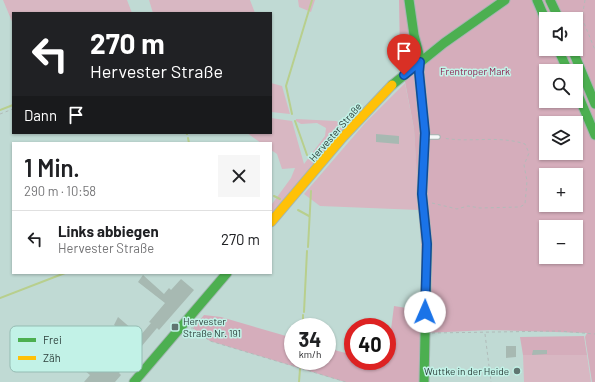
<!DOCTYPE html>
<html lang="de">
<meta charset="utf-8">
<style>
:root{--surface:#fff;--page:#f6f6f6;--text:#202124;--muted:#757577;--line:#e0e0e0}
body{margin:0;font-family:Barlow,sans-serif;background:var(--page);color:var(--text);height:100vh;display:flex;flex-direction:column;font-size:15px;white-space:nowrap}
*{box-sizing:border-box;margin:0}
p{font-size:13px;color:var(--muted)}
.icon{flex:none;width:22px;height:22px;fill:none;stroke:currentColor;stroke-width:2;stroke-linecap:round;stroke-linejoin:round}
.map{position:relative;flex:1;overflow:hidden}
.drawer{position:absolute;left:12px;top:142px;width:260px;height:132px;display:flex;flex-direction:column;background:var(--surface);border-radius:0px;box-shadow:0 1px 3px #0004}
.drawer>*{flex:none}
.top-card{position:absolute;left:12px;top:12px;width:260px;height:122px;border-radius:0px;box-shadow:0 1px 3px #0004;background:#202124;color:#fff;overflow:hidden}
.tools{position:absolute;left:539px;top:12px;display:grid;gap:8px}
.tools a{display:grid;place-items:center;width:44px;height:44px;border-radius:0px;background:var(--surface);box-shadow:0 1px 3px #0004;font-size:20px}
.speed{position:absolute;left:284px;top:318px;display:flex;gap:8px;font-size:20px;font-weight:700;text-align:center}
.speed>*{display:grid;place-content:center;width:52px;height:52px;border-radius:50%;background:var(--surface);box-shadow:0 1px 3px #0004;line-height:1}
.speed small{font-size:10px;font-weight:400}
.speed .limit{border:6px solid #d22;background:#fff;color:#111}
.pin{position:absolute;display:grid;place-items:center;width:34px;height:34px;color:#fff;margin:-41px -17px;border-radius:50% 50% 50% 0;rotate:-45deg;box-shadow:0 0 4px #0007}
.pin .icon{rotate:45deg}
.me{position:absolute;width:44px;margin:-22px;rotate:1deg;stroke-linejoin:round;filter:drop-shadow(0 0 3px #0008)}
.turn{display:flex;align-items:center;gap:14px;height:84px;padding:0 12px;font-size:18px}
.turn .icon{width:52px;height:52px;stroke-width:2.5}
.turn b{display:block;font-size:28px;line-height:34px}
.then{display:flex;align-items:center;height:38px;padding:0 12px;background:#0003;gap:8px;font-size:15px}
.round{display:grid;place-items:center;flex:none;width:42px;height:42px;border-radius:0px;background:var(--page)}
.headline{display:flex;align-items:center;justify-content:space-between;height:68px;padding:0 12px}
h1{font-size:24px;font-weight:600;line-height:30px}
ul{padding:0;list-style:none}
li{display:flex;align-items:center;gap:12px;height:56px;padding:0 12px;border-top:1px solid var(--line)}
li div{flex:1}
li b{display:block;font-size:15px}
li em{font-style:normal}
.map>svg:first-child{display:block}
.green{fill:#d8b7c2}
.forest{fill:#d5adbb;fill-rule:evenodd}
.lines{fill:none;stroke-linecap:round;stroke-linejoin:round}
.stream{stroke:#b8cf8d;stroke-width:2}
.building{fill:#a7b9b2}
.lane-casing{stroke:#a3b7b2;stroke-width:5.5}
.fast-casing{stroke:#a3b7b2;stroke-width:11}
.slow-casing{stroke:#a3b7b2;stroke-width:11}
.path{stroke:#b1bbb9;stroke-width:1;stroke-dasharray:3 3;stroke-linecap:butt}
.lane{stroke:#f6f9f9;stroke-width:3.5}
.fast{stroke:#4caf50;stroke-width:9}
.slow{stroke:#ffc107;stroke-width:9}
.route-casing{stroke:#114b97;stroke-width:10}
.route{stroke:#1a73e8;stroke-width:7}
.poi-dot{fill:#607571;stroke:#c2f2e7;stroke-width:1.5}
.labels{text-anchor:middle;stroke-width:3;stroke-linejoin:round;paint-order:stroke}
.park-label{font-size:10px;fill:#8c1d4e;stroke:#c2f2e7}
.street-label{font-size:10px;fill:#2c3f3b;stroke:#c2f2e7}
.poi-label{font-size:10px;fill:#2c3f3b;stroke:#c2f2e7;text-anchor:start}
.key{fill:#c2f2e7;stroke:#95bcb3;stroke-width:1}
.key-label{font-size:11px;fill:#2c3f3b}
</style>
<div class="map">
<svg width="595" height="382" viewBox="0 0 595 382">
<rect width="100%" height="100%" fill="#c0dad4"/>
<g class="green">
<polygon points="3,0 127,0 132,13 13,13 13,24"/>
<polygon points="149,0 250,0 255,13 153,13"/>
<polygon points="298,0 315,0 311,12 299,7"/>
<polygon points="271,83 282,86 290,114 271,112"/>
<polygon points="405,83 414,129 419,210 320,206 304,194 366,122"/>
<polygon points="271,118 292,121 304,164 325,136 326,128 317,123 301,124 296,121 296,119 336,121 344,125 344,127 311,166 310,171 271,217 271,197 272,204 291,178 295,168 282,169 277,154 271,150 271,143 261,143 247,133 271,133"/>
<polygon points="523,355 587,355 591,382 524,382"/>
</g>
<g class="forest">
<path d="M399,0H595V382H592L585,337L587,333L490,330L424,333V382H345L210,341L193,328L204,315L221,317L293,338V361H327V348L353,355V361H372L385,365L387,361L394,306L425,311L414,129L400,55ZM546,19H576V49H546ZM546,71H576V101H546ZM546,123H576V153H546ZM546,175H576V205H546ZM546,227H576V257H546Z"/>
<polygon points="584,336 587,355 523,355 520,337"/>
</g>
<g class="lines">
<g class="stream">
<polyline points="0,110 13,105"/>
<polyline points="292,114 286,86 312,0"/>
<polyline points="295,121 307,155"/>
<polyline points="186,133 187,134"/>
<polyline points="188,138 189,143"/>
<polyline points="274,196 280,199"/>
<polyline points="298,210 309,216"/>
<polyline points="308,247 311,191"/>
<polyline points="0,298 65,273"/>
<polyline points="304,312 307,251"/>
<polyline points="303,327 303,315"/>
<polyline points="300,363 300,361"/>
<polyline points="299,382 300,369"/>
</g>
</g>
<g class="building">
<polygon points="376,134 399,136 399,144 376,142"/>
<polygon points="143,275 164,294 169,288 171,290 181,279 194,290 159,330 157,328 130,360 119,373 121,375 115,382 84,382 90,375 84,370 89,364 99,372 101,370 102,372 109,364 103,359 108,353 113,358 122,348 117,343 124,334 114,325 118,317 140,336 151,323 149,322 165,303 138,282"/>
<polygon points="506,346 516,346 516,357 506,358"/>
<polygon points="533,350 547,350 547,354 532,355"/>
</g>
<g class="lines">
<g class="lane-casing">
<polyline id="lane" points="426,137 438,137"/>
</g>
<g class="fast-casing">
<g id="fast">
<polyline points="409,0 414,35 420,58 419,72 425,133 422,194 427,244 424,382"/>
<polyline points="537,0 546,21"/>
<polyline points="550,0 559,19"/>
<polyline points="558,49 568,71"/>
<polyline points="572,49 595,104"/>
<polyline points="392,85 444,43 505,0"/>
<polyline points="576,90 595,135"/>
<polyline points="134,382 227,273"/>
</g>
</g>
<g class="slow-casing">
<polyline id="slow" points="271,222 342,138 392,85"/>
</g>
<g class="path">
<polyline points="585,0 582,18 595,50"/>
<polyline points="0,114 13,109"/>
<path d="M432,203L457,209L468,206L480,208L520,207L525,204L527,181L524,165L529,153L525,144C498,135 470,143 443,138"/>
<polyline points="191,328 193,328 210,341 346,382"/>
<polyline points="432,333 559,331 595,334"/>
<polyline points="485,334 491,382"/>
</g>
<use href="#lane" class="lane"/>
<use href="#fast" class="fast"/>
<use href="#slow" class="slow"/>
</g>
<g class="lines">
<g class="route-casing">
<polyline id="route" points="404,75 420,62 419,72 425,133 422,194 427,244 425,312"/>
</g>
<use href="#route" class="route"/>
</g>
<g class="poi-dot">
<rect x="171" y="323" width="8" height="8" rx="2"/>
<circle cx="517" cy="371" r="4"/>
</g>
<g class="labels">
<g class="park-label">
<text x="475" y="75">Frentroper Mark</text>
</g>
<g class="street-label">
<text transform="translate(335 132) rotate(-49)" y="4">Hervester Straße</text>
</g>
<g class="poi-label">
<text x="183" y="325">Hervester<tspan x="183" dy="12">Straße Nr. 191</tspan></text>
<text x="509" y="375" text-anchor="end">Wuttke in der Heide</text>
</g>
</g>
<rect x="10" y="326" width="132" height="46" rx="6" class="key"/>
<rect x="18" y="338" width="18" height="4" fill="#4caf50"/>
<rect x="18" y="356" width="18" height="4" fill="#ffc107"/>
<g class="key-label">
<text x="43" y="344">Frei</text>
<text x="43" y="362">Zäh</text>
</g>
</svg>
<div class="tools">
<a><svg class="icon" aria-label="sound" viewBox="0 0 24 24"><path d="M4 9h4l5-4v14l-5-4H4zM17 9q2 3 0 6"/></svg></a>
<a><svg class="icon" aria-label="search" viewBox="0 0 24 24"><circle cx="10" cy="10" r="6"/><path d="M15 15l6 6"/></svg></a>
<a><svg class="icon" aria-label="layers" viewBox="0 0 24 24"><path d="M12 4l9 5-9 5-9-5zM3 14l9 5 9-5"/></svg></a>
<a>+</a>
<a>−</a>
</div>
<div class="speed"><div>34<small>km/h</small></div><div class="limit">40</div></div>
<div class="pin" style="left:404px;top:75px;background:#d93025"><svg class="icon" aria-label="arrive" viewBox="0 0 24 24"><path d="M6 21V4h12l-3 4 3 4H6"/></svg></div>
<svg class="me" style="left:425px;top:312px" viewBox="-20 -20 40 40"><circle r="19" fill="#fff"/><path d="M0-13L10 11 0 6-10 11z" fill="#1a73e8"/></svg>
<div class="top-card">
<div class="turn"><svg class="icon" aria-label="left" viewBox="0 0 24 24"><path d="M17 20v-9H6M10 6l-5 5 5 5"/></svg><div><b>270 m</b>Hervester Straße</div></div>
<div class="then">Dann<svg class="icon" aria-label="arrive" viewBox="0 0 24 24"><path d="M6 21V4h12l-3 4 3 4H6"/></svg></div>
</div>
<section class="drawer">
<div class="headline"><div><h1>1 Min.</h1><p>290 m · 10:58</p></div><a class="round"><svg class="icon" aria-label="close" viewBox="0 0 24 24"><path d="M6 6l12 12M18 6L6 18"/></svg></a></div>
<ul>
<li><svg class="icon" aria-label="left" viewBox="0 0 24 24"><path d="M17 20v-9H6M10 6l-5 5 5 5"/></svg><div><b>Links abbiegen</b><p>Hervester Straße</p></div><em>270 m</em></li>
</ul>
</section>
</div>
